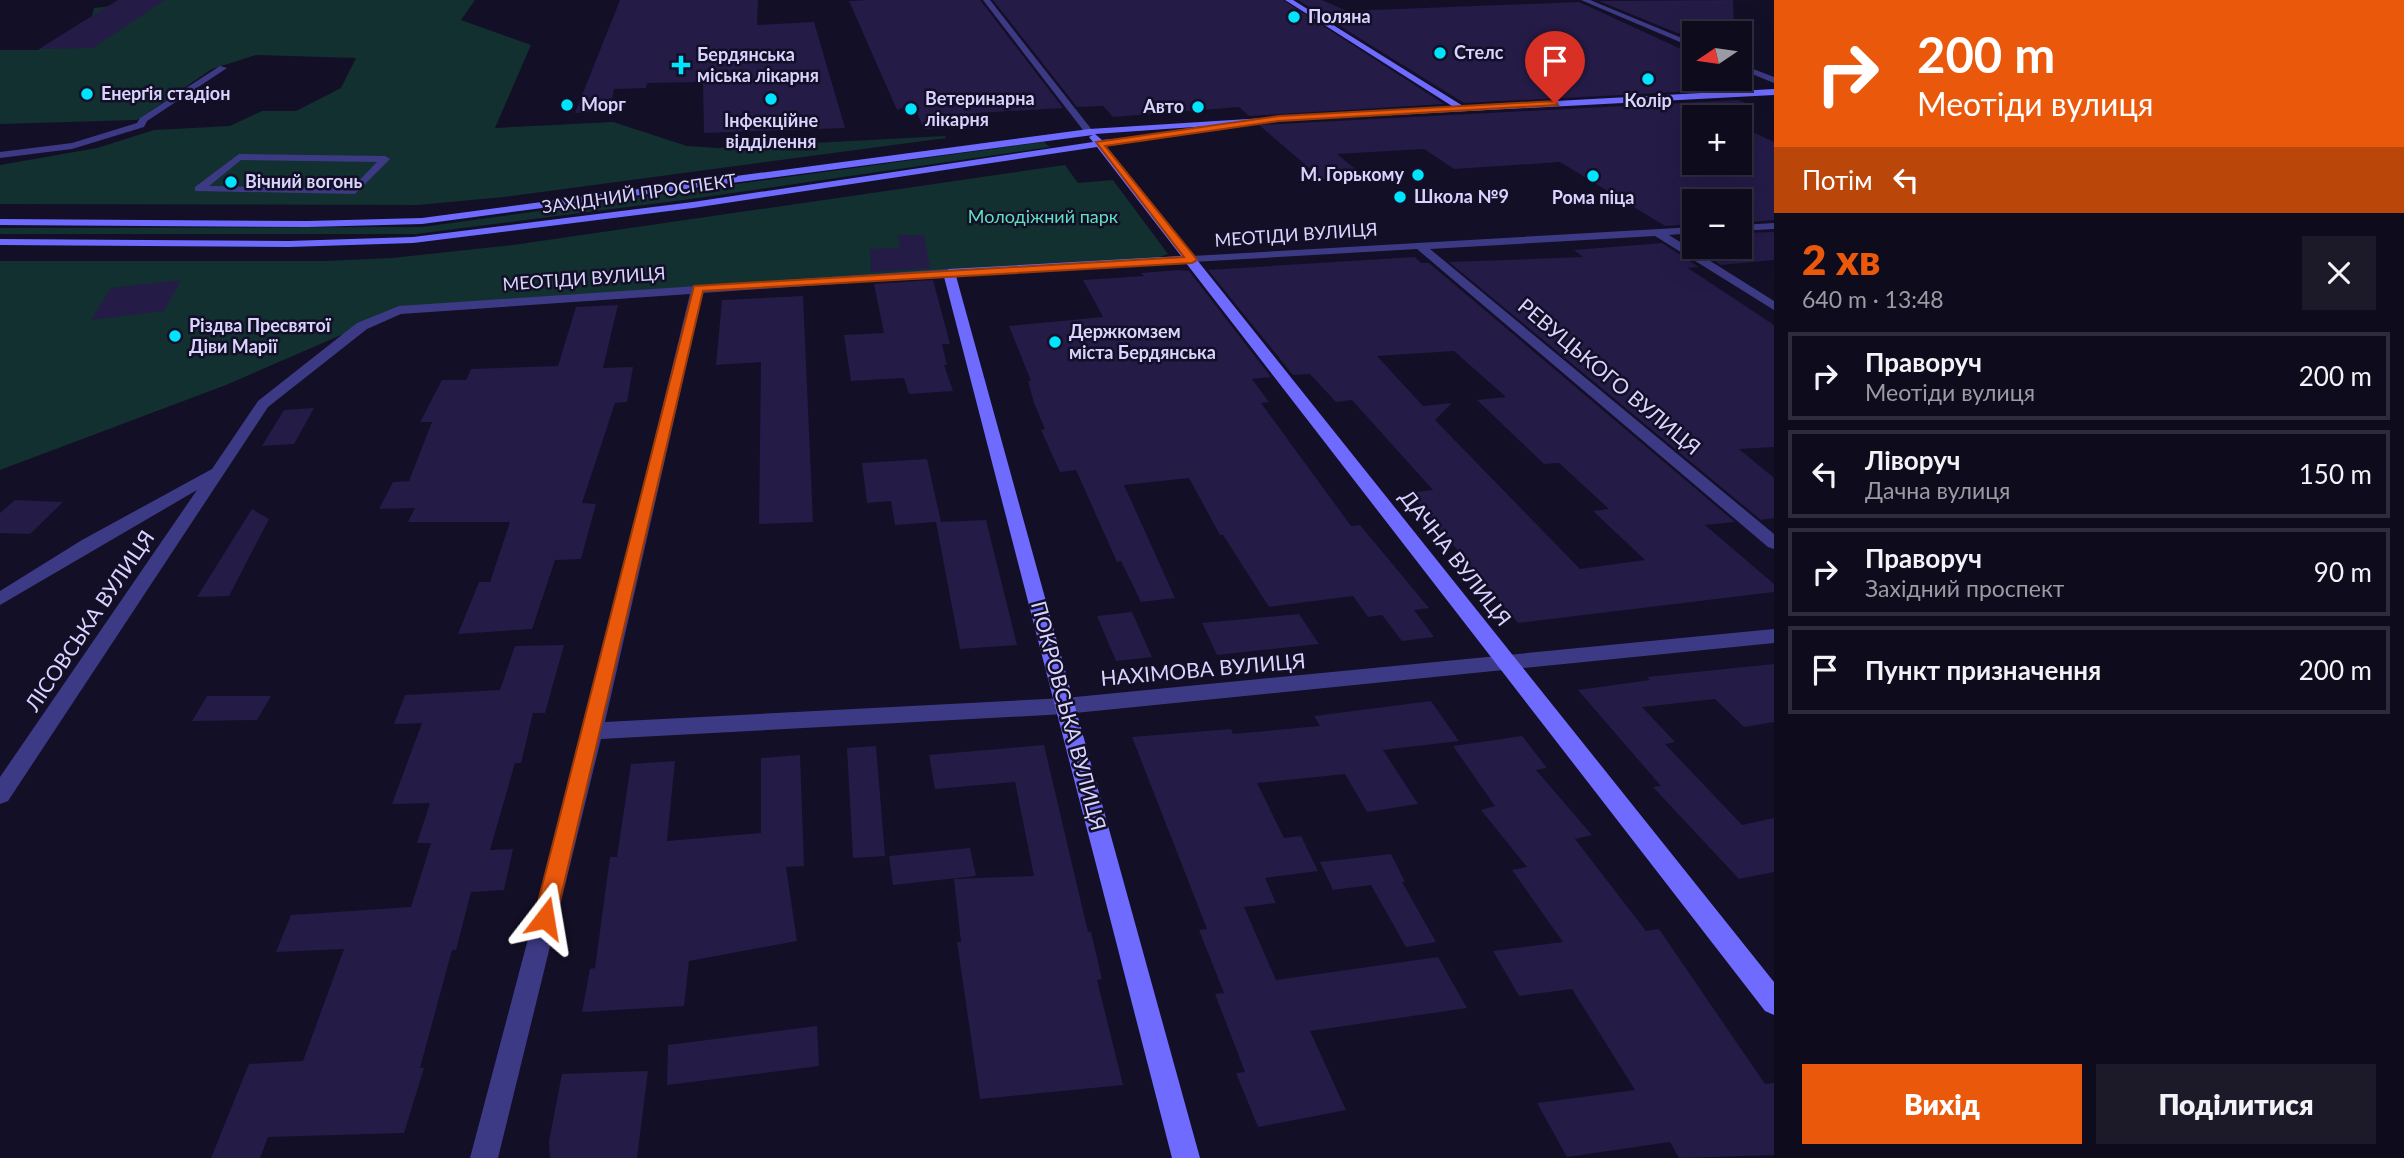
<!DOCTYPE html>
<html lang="uk">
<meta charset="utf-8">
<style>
:root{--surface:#0e0b1c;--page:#1c1929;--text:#f1f3f6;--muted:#9b9ba3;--line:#2e2b3b;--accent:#ea580c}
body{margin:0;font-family:Lato,sans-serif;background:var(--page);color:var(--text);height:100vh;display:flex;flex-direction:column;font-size:26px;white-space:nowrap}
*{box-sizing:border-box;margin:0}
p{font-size:23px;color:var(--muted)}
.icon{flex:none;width:38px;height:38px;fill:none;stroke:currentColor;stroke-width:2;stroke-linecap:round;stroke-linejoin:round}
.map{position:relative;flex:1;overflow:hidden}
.drawer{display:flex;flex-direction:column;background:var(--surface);width:630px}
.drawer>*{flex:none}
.top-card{background:#ea580c;color:#fff;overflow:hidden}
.needle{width:46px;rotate:257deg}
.fabs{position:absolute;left:1682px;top:21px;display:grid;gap:14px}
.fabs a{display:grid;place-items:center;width:70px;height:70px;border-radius:0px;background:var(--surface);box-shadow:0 7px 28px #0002,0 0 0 2px var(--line);font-size:35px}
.pin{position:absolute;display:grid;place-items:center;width:60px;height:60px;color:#fff;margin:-72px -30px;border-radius:50% 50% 50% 0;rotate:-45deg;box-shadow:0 0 7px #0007}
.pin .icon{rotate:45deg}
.me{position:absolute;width:77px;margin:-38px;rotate:14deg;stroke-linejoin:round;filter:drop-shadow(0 0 5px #0008)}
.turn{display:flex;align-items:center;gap:24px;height:147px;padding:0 28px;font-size:32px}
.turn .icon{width:91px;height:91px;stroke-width:2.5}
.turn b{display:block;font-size:49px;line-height:60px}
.then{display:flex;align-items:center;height:66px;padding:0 28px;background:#0003;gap:14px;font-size:26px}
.round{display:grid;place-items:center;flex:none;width:74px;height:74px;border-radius:0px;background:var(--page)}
.overview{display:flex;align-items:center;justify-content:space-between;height:119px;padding:0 28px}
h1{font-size:42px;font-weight:800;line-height:52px;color:var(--accent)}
.cta{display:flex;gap:14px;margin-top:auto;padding:14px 28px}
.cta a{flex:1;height:80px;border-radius:0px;background:var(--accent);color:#fff;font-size:28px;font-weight:800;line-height:80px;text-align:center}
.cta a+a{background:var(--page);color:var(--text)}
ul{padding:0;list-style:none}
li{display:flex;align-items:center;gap:21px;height:88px;margin:0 14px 10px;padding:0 14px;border:4px solid var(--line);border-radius:0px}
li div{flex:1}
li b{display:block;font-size:26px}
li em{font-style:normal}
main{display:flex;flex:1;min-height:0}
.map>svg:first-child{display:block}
.green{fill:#12302f}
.building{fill:#241b47;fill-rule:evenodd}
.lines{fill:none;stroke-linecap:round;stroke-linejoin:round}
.street{fill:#3d3a85;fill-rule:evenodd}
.secondary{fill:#6f6bff;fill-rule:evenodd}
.route{fill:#ea580c;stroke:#983908;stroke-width:2}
.poi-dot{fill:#00e5ff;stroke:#130f26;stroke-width:2.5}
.labels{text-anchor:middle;stroke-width:5;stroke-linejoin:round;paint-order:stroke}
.far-poi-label{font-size:18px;font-weight:bold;fill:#d9d4ff;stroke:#130f26;text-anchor:start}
.far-street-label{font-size:18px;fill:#d9d4ff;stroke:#130f26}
.far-park-label{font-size:18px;fill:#5fe0c0;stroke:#130f26}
.street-label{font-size:21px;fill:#d9d4ff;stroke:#130f26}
</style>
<main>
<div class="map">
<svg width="1774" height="1158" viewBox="0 0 1774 1158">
<rect width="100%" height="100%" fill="#130f26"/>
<g class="green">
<polygon points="166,0 475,0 461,20 531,45 495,128 613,122 687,146 718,148 945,136 946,138 504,197 418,205 0,204 0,165 97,148 154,130 230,126 262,111 296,111 341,88 356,58 256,55 212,69 137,120 0,124 0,50 38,50 92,16 94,8"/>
<polygon points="1044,142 1050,147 691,199 416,234 0,234 0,228 422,227"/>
<polygon points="1065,165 1078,183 1113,180 1168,254 1151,260 399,310 226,385 0,470 0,261 326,261 392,258 513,245"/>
</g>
<g class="building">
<polygon points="118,0 165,0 93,48 39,49"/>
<polygon points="620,0 758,0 757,25 814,22 845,128 704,133 703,82 647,83 646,88 614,89 610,111 575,113"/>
<polygon points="868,0 980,0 1063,108 976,113 984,126 924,129 913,104 897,110 849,1"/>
<polygon points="993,0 1283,0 1444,104 1249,116 1239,107 1113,117 1103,106 1077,107"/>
<polygon points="1298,0 1322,0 1347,11 1579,2 1694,55 1694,79 1708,79 1694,79 1716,90 1464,103"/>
<polygon points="1733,0 1734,22 1691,24 1706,30 1697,30 1702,33 1677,33 1599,1"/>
<polygon points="1738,100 1756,108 1708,111 1722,117 1694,117 1694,163 1740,163 1740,126 1774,142 1774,220 1740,223 1740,201 1694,201 1694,224 1665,226 1560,162 1454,169 1424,149 1337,154 1365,177 1322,179 1259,125"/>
<polygon points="1774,232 1774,260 1721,265 1685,242 1691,242 1682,237 1694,236 1694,247 1740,247 1740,233"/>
<polygon points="898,235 924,235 930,268 871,272 870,249 900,248"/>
<polygon points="1662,243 1699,267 1688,268 1774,325 1774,447 1739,449 1774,478 1774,518 1761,520 1449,262 1583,257 1574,250"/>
<path d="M1415,257L1421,263H1429L1735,522L1705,525L1774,584V592L1518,623L1410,493L1433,490L1352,400L1336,402L1310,374L1293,375L1208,270ZM1454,351L1506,397L1477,400L1544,464L1559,463L1609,509L1593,511L1645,560L1580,569L1435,420L1452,403L1423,406L1377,356Z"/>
<polygon points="1179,270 1189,271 1271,377 1252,379 1269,402 1261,403 1351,526 1360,525 1429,608 1414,610 1434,637 1402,641 1382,615 1368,617 1353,596 1269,607 1223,535 1220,535 1189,478 1124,485 1175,598 1141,602 1121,561 1117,562 1076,470 1060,472 1041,430 1045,429 1034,403 1028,381 1031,381 1009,326 1103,317 1083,280 1144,276 1141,273"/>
<polygon points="181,280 164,311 91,320 111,288"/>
<polygon points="933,280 950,344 942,344 947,365 944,365 953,391 909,394 904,378 851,381 844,335 884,333 874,284"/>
<polygon points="803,296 813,522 759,524 761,362 716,365 722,300"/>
<polygon points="618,305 603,368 633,367 627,402 615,403 582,503 596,504 581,559 555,560 532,629 458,634 479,582 490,582 510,522 408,522 415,508 379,509 393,482 409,481 432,422 420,422 442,380 466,380 471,369 558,366 576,307"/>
<polygon points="314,408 294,444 262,446 284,410"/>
<polygon points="927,459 941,522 986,520 1017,645 960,649 936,522 895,525 891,501 867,503 862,463"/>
<polygon points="15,500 63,502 30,534 0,533 0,513"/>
<polygon points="252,509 269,519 229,596 197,597"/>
<polygon points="1132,612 1152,657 1116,661 1097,616"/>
<polygon points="1299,614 1319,644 1217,655 1202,623"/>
<polygon points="564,645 545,713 533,713 521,763 515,763 490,850 513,849 504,890 471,892 456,950 452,950 420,1068 424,1068 404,1133 268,1137 260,1158 211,1158 249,1064 303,1061 344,949 276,952 291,915 411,907 431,843 417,843 430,803 392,804 422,723 394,724 405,695 500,690 515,646"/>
<polygon points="1774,664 1774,722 1744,727 1715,699 1642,707 1675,742 1665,744 1742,825 1774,818 1774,872 1739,879 1653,787 1661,786 1578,690 1650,680 1647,677"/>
<polygon points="207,696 271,696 257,720 192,721"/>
<polygon points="1431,701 1459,741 1383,750 1418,804 1367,812 1345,774 1257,783 1284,838 1301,836 1318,871 1265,878 1276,903 1244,907 1276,980 1438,957 1467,1008 1310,1031 1346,1110 1258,1127 1236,1073 1245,1072 1215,994 1224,993 1199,930 1207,929 1132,737 1231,729 1233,734 1320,726 1314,716"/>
<polygon points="1522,736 1547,768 1536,770 1592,835 1575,839 1646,931 1659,929 1765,1084 1774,1083 1774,1155 1679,1158 1670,1142 1567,1157 1537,1103 1635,1090 1572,989 1519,996 1493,951 1563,942 1512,870 1527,867 1481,810 1495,806 1453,746"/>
<polygon points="1044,745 1088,932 1091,932 1102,979 1097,980 1123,1085 980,1099 957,942 961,942 954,879 1034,876 1015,782 935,789 929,755"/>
<polygon points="876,746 885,856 853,858 847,748"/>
<polygon points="800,755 804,866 786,867 797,941 689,961 684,1006 582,1012 590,969 595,968 610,857 617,857 631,764 675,761 667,841 761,833 761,758"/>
<polygon points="970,848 976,876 893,885 889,856"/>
<polygon points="1391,854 1405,882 1402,882 1436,942 1406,947 1371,885 1333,890 1320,862"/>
<polygon points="817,1026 819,1066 667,1085 668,1045"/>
<polygon points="648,1071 637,1158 550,1158 549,1141 562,1074"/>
</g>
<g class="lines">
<g class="street">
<polygon points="983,0 990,0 1092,130 1092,134 1086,134"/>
<polygon points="1581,0 1590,0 1694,43 1694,48"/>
<polygon points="1740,64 1774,77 1774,83 1740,69"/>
<polygon points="220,66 227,68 147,121 144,127 72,149 0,158 0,152 72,143 137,123 140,118"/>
<path d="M239,154L385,156L390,159L355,194L195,191V187ZM241,160L377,162L352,188L209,186Z"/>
<polygon points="1774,223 1774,229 1740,231 1740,225"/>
<polygon points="1694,227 1694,233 1669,235 1774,301 1774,310 1655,236 1430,249 1774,534 1774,549 1768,547 1417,249 1192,262 1186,259 1192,256"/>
<polygon points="949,269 953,270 953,276 703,293 605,722 1065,698 1774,629 1774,643 1065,714 601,739 498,1158 470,1158 583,731 690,294 401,314 367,329 268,407 8,801 0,804 0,777 197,490 0,605 0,591 82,540 212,469 258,401 357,323 399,306"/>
</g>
<polygon class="secondary" points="1285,0 1293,0 1463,106 1774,89 1774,95 1279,121 1095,134 1102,140 1133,137 1133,141 1106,146 1774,982 1774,1015 1765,1011 1186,263 956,276 1200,1158 1172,1158 943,273 949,269 1181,256 1097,147 693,208 413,243 289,247 0,245 0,239 289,241 413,237 693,202 1093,142 1089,137 1093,135 422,224 308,227 0,225 0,219 308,221 422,218 1089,129 1452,106"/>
</g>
<polygon class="route" points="1555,101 1558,105 1279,121 1105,146 1195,257 1197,260 1192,263 703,291 556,918 553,925 545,928 537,925 534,918 694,286 1184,257 1096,142 1279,116"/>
<g class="poi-dot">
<circle cx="1294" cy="17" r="7"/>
<circle cx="1440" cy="53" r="7"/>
<path d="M677.5 54.5h7v7h7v7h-7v7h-7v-7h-7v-7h7z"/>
<circle cx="1648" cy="79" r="7"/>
<circle cx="87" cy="94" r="7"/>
<circle cx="771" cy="99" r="7"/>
<circle cx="567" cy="105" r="7"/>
<circle cx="1198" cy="107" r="7"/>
<circle cx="911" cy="109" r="7"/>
<circle cx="1418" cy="175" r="7"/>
<circle cx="1593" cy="176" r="7"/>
<circle cx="231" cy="182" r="7"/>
<circle cx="1400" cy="197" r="7"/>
<circle cx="175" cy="336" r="7"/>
<circle cx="1055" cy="342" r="7"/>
</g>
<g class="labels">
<g class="far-poi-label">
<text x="1308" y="23">Поляна</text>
<text x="1454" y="59">Стелс</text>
<text x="697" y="61">Бердянська<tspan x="697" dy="21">міська лікарня</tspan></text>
<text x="101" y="100">Енерґія стадіон</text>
<text x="925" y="105">Ветеринарна<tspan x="925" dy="21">лікарня</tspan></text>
<text x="1648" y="107" text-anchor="middle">Колір</text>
<text x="581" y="111">Морг</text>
<text x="1184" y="113" text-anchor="end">Авто</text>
<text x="771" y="127" text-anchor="middle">Інфекційне<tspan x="771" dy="21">відділення</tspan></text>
<text x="1404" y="181" text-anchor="end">М. Горькому</text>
<text x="245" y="188">Вічний вогонь</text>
<text x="1414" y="203">Школа №9</text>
<text x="1593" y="204" text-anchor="middle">Рома піца</text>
<text x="189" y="332">Різдва Пресвятої<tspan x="189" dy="21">Діви Марії</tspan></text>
<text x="1069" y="338">Держкомзем<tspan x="1069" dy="21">міста Бердянська</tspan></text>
</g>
<g class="far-street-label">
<text transform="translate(639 194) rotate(-8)" y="6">ЗАХІДНИЙ ПРОСПЕКТ</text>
<text transform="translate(1296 235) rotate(-4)" y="6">МЕОТІДИ ВУЛИЦЯ</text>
<text transform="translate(584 279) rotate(-4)" y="6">МЕОТІДИ ВУЛИЦЯ</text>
</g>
<g class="far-park-label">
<text x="1043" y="223">Молодіжний парк</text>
</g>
<g class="street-label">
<text transform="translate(1609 377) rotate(40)" y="7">РЕВУЦЬКОГО ВУЛИЦЯ</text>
<text transform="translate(1455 558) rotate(52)" y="7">ДАЧНА ВУЛИЦЯ</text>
<text transform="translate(90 621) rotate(-56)" y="7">ЛІСОВСЬКА ВУЛИЦЯ</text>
<text transform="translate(1203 670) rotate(-5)" y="7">НАХІМОВА ВУЛИЦЯ</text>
<text transform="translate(1068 716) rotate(75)" y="7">ПОКРОВСЬКА ВУЛИЦЯ</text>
</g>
</g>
</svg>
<div class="fabs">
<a><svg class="needle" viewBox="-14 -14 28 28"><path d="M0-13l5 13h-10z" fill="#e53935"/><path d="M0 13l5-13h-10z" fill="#9b9ba3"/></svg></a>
<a>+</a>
<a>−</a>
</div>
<div class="pin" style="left:1555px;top:103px;background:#d93025"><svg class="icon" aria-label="arrive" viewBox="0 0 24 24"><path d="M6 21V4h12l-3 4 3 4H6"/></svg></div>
<svg class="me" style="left:545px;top:918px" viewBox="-20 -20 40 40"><path d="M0-17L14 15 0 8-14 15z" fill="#ea580c" stroke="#fff" stroke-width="4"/></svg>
</div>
<section class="drawer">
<div class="top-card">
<div class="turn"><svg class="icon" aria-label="right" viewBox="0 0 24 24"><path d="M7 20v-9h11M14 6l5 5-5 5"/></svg><div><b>200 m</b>Меотіди вулиця</div></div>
<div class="then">Потім<svg class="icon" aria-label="left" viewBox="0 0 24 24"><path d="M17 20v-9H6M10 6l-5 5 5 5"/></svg></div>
</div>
<div class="overview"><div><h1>2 хв</h1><p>640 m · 13:48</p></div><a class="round"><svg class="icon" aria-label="close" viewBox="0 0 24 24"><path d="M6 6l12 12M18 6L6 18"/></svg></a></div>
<ul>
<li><svg class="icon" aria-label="right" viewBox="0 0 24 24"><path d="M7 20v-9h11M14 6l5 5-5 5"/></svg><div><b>Праворуч</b><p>Меотіди вулиця</p></div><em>200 m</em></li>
<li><svg class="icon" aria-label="left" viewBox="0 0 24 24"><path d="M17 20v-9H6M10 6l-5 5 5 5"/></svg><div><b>Ліворуч</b><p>Дачна вулиця</p></div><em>150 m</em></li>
<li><svg class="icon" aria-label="right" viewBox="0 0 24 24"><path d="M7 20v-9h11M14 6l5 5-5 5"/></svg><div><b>Праворуч</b><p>Західний проспект</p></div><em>90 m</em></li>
<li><svg class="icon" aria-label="arrive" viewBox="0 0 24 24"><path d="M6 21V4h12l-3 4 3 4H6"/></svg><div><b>Пункт призначення</b></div><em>200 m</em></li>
</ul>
<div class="cta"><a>Вихід</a><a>Поділитися</a></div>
</section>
</main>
